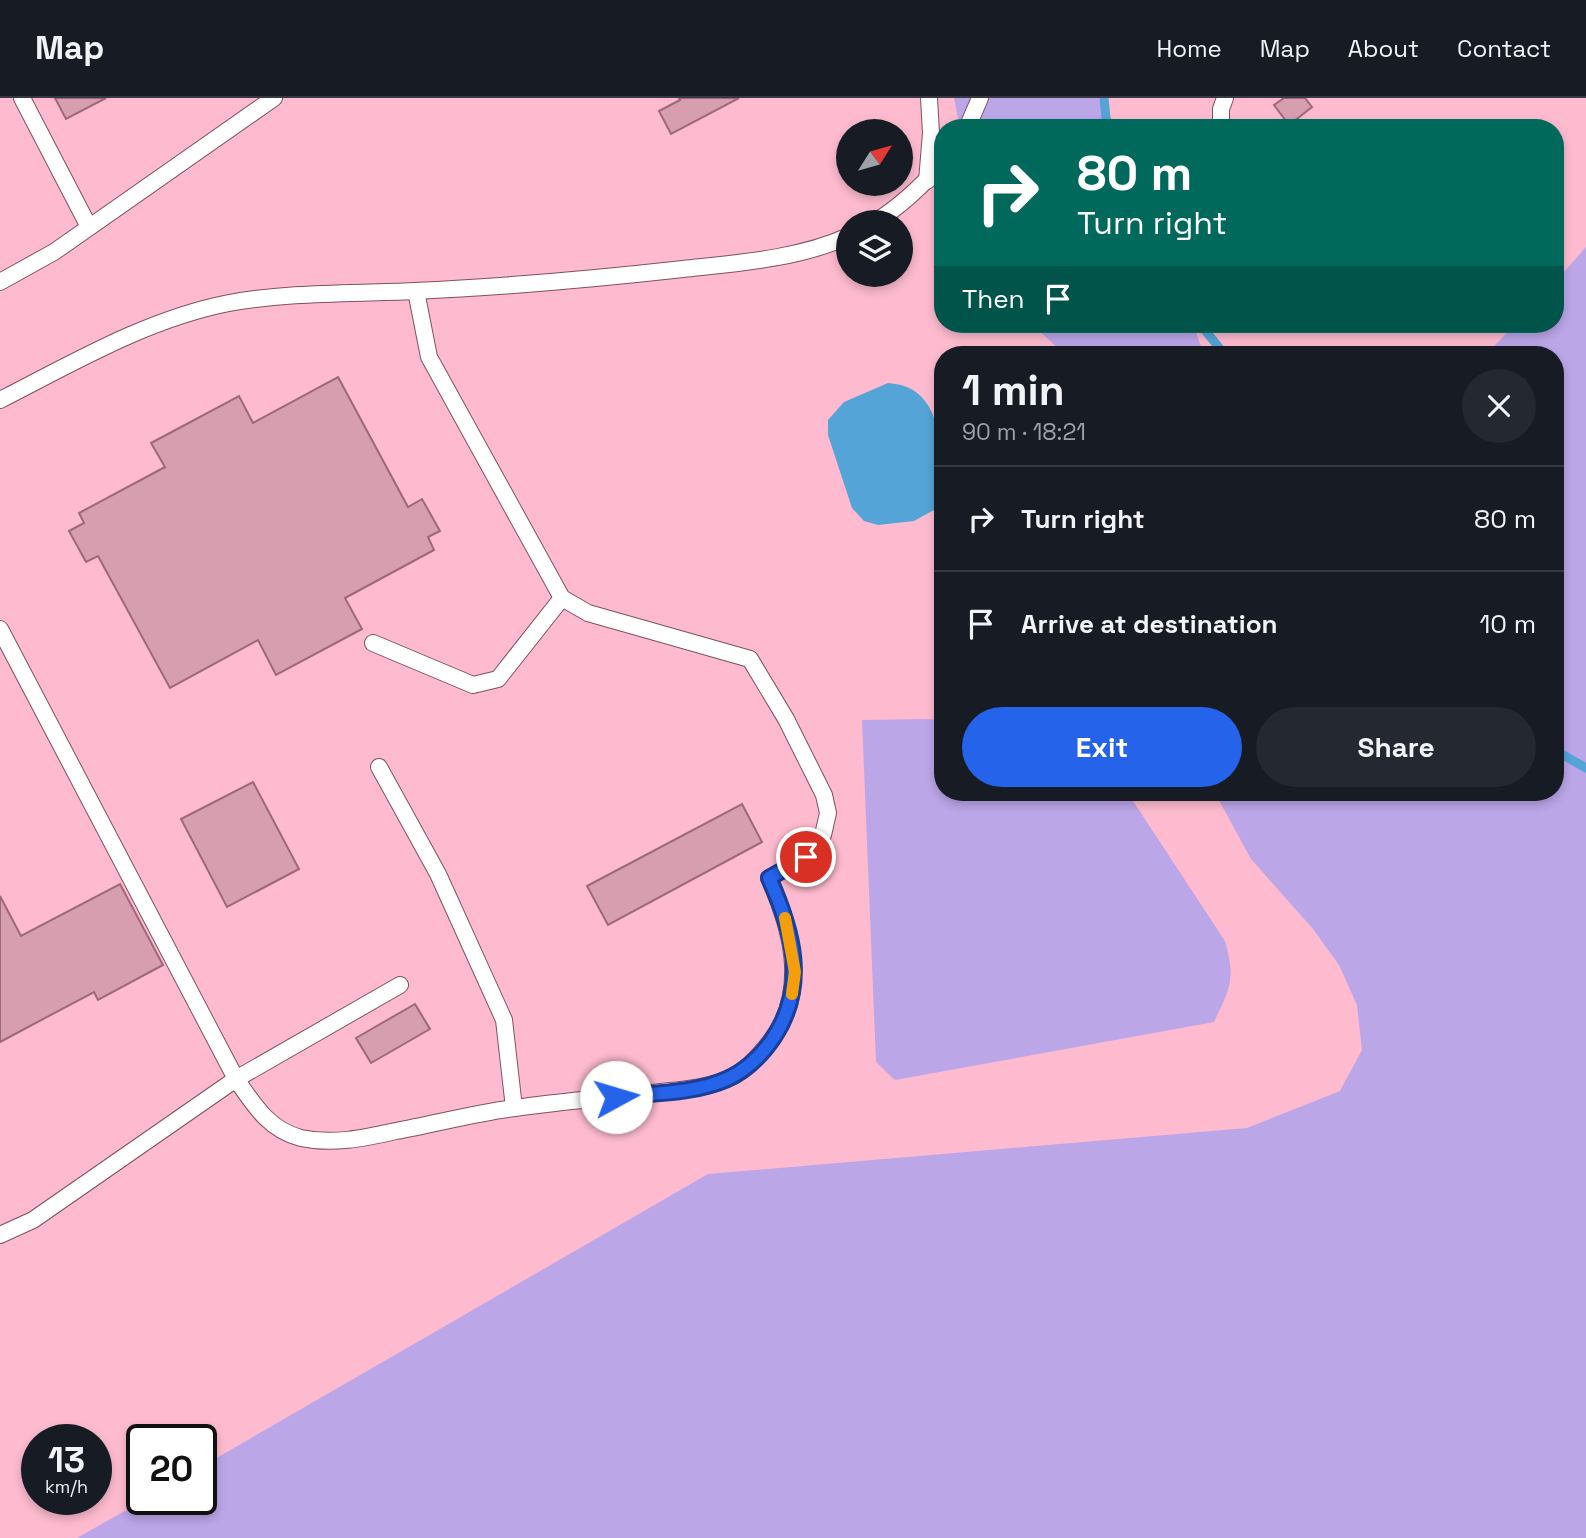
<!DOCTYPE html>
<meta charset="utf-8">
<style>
:root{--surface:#171b24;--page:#242831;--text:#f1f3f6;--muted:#9ea1a6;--line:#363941;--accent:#2563eb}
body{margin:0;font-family:"Space Grotesk",sans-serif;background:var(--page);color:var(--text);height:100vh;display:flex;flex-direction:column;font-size:26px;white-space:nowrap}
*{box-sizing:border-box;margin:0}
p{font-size:23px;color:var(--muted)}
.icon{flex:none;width:38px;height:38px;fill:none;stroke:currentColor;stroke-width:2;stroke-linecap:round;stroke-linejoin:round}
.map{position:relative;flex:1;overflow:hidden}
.drawer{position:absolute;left:934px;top:248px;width:630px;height:455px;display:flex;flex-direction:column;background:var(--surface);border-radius:28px;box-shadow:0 4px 10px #0003}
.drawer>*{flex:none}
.banner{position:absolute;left:934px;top:21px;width:630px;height:214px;border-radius:28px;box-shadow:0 4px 10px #0003;background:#00695c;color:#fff;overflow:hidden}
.needle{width:46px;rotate:53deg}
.fabs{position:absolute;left:836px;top:21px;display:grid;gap:14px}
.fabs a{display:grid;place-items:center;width:77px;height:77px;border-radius:50%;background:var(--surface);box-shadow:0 4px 10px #0003;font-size:35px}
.speed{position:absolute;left:21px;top:1326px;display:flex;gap:14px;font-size:35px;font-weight:700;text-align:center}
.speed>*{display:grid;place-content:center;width:91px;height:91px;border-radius:50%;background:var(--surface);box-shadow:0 4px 10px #0003;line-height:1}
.speed small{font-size:18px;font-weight:400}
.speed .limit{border:4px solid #111;border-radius:10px;background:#fff;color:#111}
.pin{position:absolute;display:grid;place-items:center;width:60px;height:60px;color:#fff;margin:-30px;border:4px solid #fff;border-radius:50%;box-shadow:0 2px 7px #0007}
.me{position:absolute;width:77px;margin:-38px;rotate:84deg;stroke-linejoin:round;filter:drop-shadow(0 0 5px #0008)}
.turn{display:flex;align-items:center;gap:24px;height:147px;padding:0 28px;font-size:32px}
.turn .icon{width:91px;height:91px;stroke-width:2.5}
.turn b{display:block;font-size:49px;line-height:60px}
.then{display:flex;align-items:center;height:66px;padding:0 28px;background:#0003;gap:14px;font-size:26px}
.round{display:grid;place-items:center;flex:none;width:74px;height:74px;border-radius:37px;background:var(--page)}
.head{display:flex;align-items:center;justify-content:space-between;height:119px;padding:0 28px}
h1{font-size:42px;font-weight:700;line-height:52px}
.cta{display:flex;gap:14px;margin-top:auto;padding:14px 28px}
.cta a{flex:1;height:80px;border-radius:42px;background:var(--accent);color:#fff;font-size:28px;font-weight:700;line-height:80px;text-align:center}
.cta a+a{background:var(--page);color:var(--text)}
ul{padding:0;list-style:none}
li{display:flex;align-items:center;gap:21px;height:105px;padding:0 28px;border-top:2px solid var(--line)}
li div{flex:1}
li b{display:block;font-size:26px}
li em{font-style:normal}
header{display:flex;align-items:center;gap:42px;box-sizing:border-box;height:98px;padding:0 35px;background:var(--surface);border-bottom:2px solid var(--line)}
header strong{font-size:33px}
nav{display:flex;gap:38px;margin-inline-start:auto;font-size:24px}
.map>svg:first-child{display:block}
.built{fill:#febbcf;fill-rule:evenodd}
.green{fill:#bba6e8}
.water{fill:#54a4d7}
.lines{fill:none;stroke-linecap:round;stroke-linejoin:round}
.stream{stroke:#54a4d7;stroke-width:9}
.building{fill:#d79eaf;stroke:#9d6878;stroke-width:2}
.service-casing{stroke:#824f60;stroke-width:18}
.service{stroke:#fff;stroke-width:16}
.route-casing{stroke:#184099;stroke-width:18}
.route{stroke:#2563eb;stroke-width:12}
.slow{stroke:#f59e0b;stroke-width:12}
</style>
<header>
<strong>Map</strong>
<nav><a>Home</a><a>Map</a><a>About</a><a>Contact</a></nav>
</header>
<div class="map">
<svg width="1586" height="1440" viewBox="0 0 1586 1440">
<rect width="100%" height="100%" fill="#ffcedd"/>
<path class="built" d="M0,0H1586V1440L201,1380V1342H142V1402H164L100,1440H0ZM943,30H1556V226H943ZM849,33H901V86H849ZM849,124H901V177H849ZM943,257H1556V695H943ZM37,1342H96V1402H37Z"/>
<g class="green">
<polygon points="954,0 1099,0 1117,30 960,30"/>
<polygon points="1586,149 1586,1440 77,1440 144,1402 201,1402 201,1369 708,1076 1247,1030 1340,993 1362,952 1357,907 1339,867 1313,831 1251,761 1215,695 1556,695 1556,257 1485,257 1516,226 1556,226 1556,183"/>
<polygon points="1032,226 1193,226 1204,257 1065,257"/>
<path d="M923,621L943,622V695H1125L1133,703L1225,843C1236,881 1230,890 1214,924L895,982L876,964L862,622Z"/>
</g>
<path class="water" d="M888,285C893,286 899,286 904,288C947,302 943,372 943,407L914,423L878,427L864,423L852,410L828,337V322L844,304Z"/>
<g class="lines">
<g class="stream">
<polyline points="1104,0 1107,30"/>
<polyline points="1200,226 1225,257"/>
<polyline points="1556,653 1586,670"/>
</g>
</g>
<g class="building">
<polygon points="55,0 106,0 66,21"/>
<polygon points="679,0 739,0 671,36 659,13 680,2"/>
<polygon points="1284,0 1305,0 1312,9 1289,27 1274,7"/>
<polygon points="338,279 408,409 422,401 440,433 428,439 434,452 345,500 362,531 276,577 258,542 170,590 98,458 86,464 69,433 84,425 79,415 165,369 151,345 239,298 253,325"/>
<polygon points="253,684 299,771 227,809 181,721"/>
<polygon points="742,706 762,744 608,827 587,788"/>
<polygon points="120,786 163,867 98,902 94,894 0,944 0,798 21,838"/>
<polygon points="415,906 430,931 371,965 356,940"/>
</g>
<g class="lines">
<g class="service-casing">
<g id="service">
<polyline points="22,0 89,129"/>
<polyline points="967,30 980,0"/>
<polyline points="1221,30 1221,11 1225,0"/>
<polyline points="927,83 931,35 929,0"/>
<path d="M875,124C901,108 923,87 943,64"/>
<polyline points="0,184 54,154 274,0"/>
<path d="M0,302C73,265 147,221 229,205C289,194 352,196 414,193C504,189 593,181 683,171C738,165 798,161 849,138"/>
<path d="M0,531L236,981C254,1007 269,1032 301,1040C333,1047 364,1040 396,1033C435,1026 475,1015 515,1010C561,1003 607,1000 652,995C676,992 703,991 725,982C743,975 754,963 766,949C809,899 794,836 769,780L806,759L823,737L828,715L824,697L786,621L750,561L588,515L562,500L429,259L416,193"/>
<polyline points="373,545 473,587 498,581 562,500"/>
<polyline points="379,669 438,776 504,922 514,1010"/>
<polyline points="0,1137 33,1122 236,981 400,887"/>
</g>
</g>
<use href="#service" class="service"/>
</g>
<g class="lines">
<g class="route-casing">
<path id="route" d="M616,999C651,995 694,996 727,981C747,972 762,957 774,939C808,887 793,833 769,780L806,759"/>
</g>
<use href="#route" class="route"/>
<polyline class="slow" points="785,820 795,874 792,896"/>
</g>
</svg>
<div class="fabs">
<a><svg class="needle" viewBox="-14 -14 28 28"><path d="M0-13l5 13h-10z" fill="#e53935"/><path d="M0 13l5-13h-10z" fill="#9ea1a6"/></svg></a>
<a><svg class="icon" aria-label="layers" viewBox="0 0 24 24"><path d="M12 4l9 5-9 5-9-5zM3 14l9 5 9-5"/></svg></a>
</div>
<div class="speed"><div>13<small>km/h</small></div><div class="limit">20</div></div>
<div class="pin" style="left:806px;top:759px;background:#d93025"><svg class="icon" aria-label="arrive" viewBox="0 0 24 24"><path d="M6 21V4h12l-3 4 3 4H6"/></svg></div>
<svg class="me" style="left:616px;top:999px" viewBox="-20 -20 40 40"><circle r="19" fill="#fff"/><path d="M0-13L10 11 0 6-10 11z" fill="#2563eb"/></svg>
<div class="banner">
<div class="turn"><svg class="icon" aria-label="right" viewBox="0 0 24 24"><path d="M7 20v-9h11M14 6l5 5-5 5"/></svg><div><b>80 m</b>Turn right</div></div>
<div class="then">Then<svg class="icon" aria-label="arrive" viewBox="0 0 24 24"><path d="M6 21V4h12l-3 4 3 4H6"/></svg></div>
</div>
<section class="drawer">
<div class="head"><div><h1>1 min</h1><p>90 m · 18:21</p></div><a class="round"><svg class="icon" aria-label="close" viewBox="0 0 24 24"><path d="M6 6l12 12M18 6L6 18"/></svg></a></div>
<ul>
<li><svg class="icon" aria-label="right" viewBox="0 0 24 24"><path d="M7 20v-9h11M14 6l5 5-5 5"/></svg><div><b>Turn right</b></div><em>80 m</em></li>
<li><svg class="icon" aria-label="arrive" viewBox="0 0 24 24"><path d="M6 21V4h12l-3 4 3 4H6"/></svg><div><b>Arrive at destination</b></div><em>10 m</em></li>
</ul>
<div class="cta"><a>Exit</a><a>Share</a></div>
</section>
</div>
